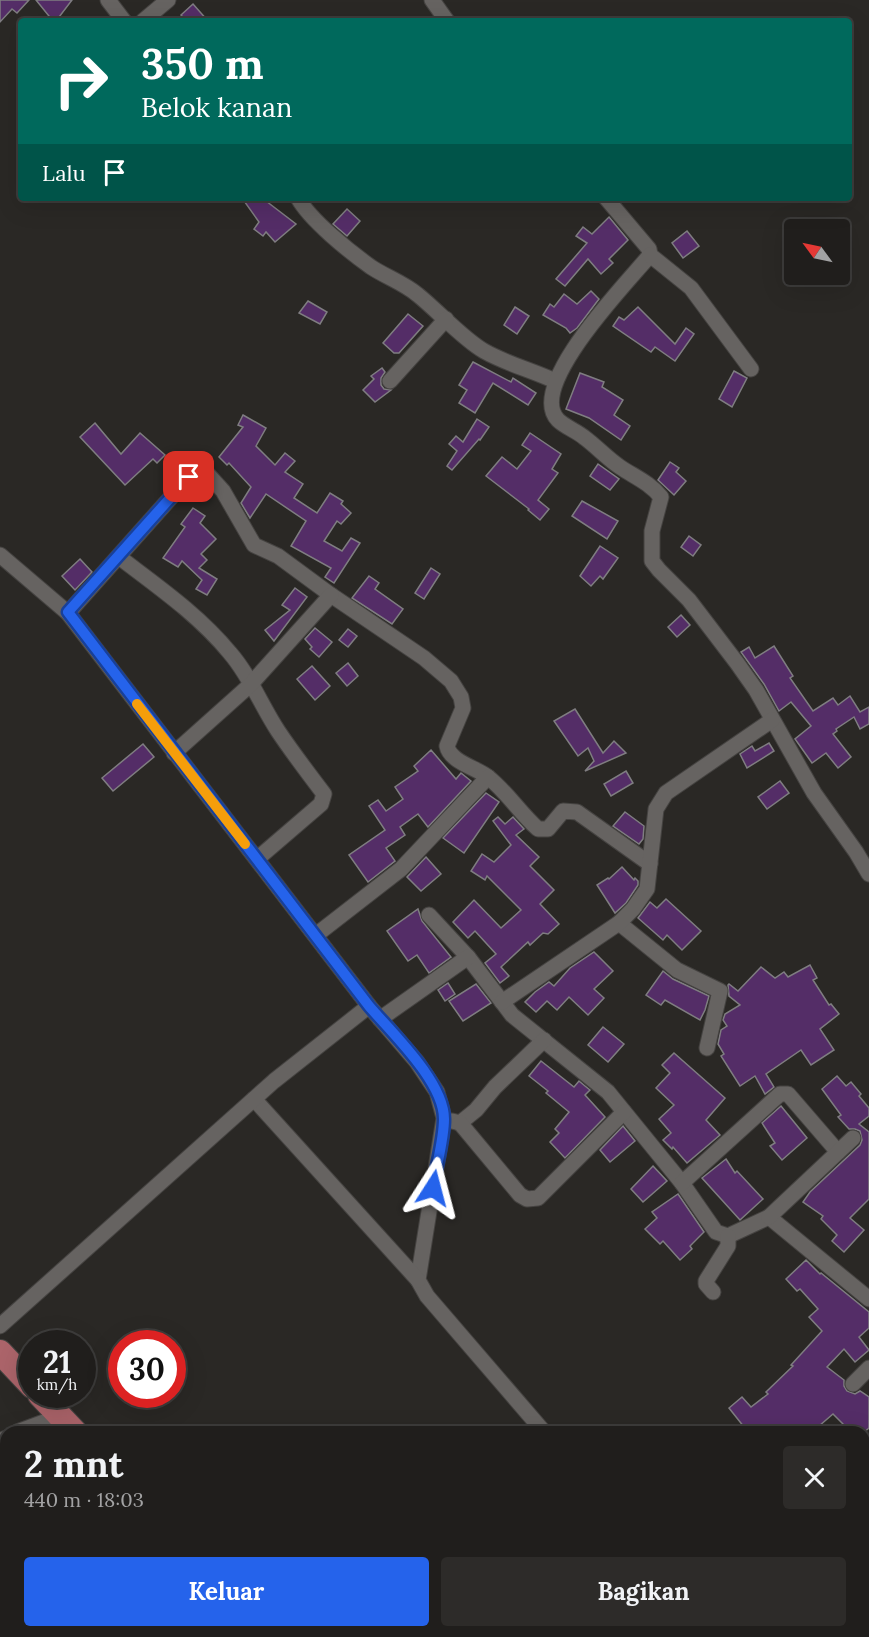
<!DOCTYPE html>
<html lang="id">
<meta charset="utf-8">
<style>
:root{--surface:#201e1c;--page:#2d2b29;--text:#f1f3f6;--muted:#a2a2a3;--line:#3d3c3b;--accent:#2563eb}
body{margin:0;font-family:Lora,serif;background:var(--page);color:var(--text);height:100vh;display:flex;flex-direction:column;font-size:22px;white-space:nowrap}
*{box-sizing:border-box;margin:0}
p{font-size:20px;color:var(--muted)}
.icon{flex:none;width:33px;height:33px;fill:none;stroke:currentColor;stroke-width:2;stroke-linecap:round;stroke-linejoin:round}
.map{position:relative;flex:1;overflow:hidden}
.drawer{position:absolute;left:0px;top:1426px;width:870px;height:212px;display:flex;flex-direction:column;background:var(--surface);border-radius:18px 18px 0 0;box-shadow:0 6px 24px #0002,0 0 0 2px var(--line)}
.drawer>*{flex:none}
.hud{position:absolute;left:18px;top:18px;width:834px;height:183px;border-radius:6px;box-shadow:0 6px 24px #0002,0 0 0 2px var(--line);background:#00695c;color:#fff;overflow:hidden}
.needle{width:39px;rotate:303deg}
.tools{position:absolute;left:784px;top:219px;display:grid;gap:12px}
.tools a{display:grid;place-items:center;width:66px;height:66px;border-radius:6px;background:var(--surface);box-shadow:0 6px 24px #0002,0 0 0 2px var(--line);font-size:30px}
.speed{position:absolute;left:18px;top:1330px;display:flex;gap:12px;font-size:30px;font-weight:700;text-align:center}
.speed>*{display:grid;place-content:center;width:78px;height:78px;border-radius:50%;background:var(--surface);box-shadow:0 6px 24px #0002,0 0 0 2px var(--line);line-height:1}
.speed small{font-size:15px;font-weight:400}
.speed .limit{border:9px solid #d22;background:#fff;color:#111}
.pin{position:absolute;display:grid;place-items:center;width:51px;height:51px;color:#fff;margin:-26px;border-radius:12px;box-shadow:0 3px 9px #0006}
.me{position:absolute;width:66px;margin:-33px;rotate:9deg;stroke-linejoin:round;filter:drop-shadow(0 0 4px #0008)}
.turn{display:flex;align-items:center;gap:21px;height:126px;padding:0 24px;font-size:27px}
.turn .icon{width:78px;height:78px;stroke-width:2.5}
.turn b{display:block;font-size:42px;line-height:51px}
.then{display:flex;align-items:center;height:57px;padding:0 24px;background:#0003;gap:12px;font-size:22px}
.round{display:grid;place-items:center;flex:none;width:63px;height:63px;border-radius:6px;background:var(--page)}
.headline{display:flex;align-items:center;justify-content:space-between;height:102px;padding:0 24px}
h1{font-size:36px;font-weight:800;line-height:45px}
.primary-button{display:flex;gap:12px;margin-top:auto;padding:12px 24px}
.primary-button a{flex:1;height:69px;border-radius:6px;background:var(--accent);color:#fff;font-size:24px;font-weight:800;line-height:69px;text-align:center}
.primary-button a+a{background:var(--page);color:var(--text)}
.map>svg:first-child{display:block}
.building{fill:#542d67;stroke:#7f7d81;stroke-width:1.5}
.lines{fill:none;stroke-linecap:round;stroke-linejoin:round}
.street-casing{stroke:#454341;stroke-width:17}
.primary-casing{stroke:#454341;stroke-width:26}
.street{stroke:#666361;stroke-width:15}
.primary{stroke:#ac646a;stroke-width:24}
.route-casing{stroke:#184099;stroke-width:15}
.route{stroke:#2563eb;stroke-width:10}
.slow{stroke:#f59e0b;stroke-width:10}
</style>
<div class="map">
<svg width="869" height="1637" viewBox="0 0 869 1637">
<rect width="100%" height="100%" fill="#2a2825"/>
<g class="building">
<polygon points="0,0 29,0 17,13 12,9 0,22"/>
<polygon points="36,0 72,0 56,21 53,21"/>
<polygon points="193,4 208,21 187,21 181,15"/>
<polygon points="242,198 262,198 296,224 275,242 266,232 263,236 254,229 259,222"/>
<polygon points="347,209 360,221 347,236 333,224"/>
<polygon points="609,217 628,240 609,259 613,263 601,274 588,259 565,286 556,279 587,243 576,236 583,227 592,234"/>
<polygon points="687,231 699,246 683,258 672,243"/>
<polygon points="591,291 599,299 577,328 570,333 566,328 543,315 550,304 554,307 564,294 577,304"/>
<polygon points="308,301 327,312 320,324 299,313"/>
<polygon points="515,307 529,316 517,334 504,325"/>
<polygon points="638,307 675,344 686,328 694,334 675,361 655,347 651,352 613,326 619,317 624,320"/>
<polygon points="408,314 423,326 399,353 394,353 383,343"/>
<polygon points="473,362 511,382 513,378 536,393 528,405 493,383 475,413 459,403 467,390 459,385"/>
<polygon points="382,368 385,372 381,378 381,385 384,389 391,390 375,402 363,390 374,379 371,376"/>
<polygon points="734,371 747,378 732,407 719,399"/>
<polygon points="580,373 604,382 602,387 623,400 614,415 630,426 621,440 589,418 566,409"/>
<polygon points="243,415 266,428 256,446 275,465 285,453 295,461 285,472 303,484 294,498 317,513 330,493 343,501 341,504 351,513 341,524 337,521 324,541 342,551 351,538 360,543 334,583 325,577 331,568 291,546 306,521 266,494 250,518 241,503 251,487 229,463 227,465 219,457 243,427 238,425"/>
<polygon points="477,419 489,427 480,440 479,439 452,470 447,466 457,451 449,444 456,436 463,442"/>
<polygon points="95,423 121,454 140,433 165,455 157,463 153,459 125,485 80,437"/>
<polygon points="530,433 561,454 552,469 558,473 538,500 549,509 540,520 528,510 529,509 486,476 502,457 517,469 531,451 522,445"/>
<polygon points="670,462 679,468 676,472 686,481 674,495 658,480"/>
<polygon points="598,464 619,479 610,490 590,476"/>
<polygon points="582,501 618,521 607,539 572,516"/>
<polygon points="193,508 205,516 200,523 216,539 201,554 207,560 199,568 217,579 207,595 196,589 202,580 182,561 178,567 163,558 185,527 181,524"/>
<polygon points="689,536 701,545 693,556 681,547"/>
<polygon points="600,546 618,558 603,579 600,576 591,586 580,576"/>
<polygon points="80,559 92,572 75,590 62,576"/>
<polygon points="431,568 440,574 424,599 415,593"/>
<polygon points="369,576 379,583 375,589 403,609 392,624 352,598"/>
<polygon points="295,588 307,597 274,641 265,630 290,610 282,605"/>
<polygon points="681,615 690,625 677,637 668,627"/>
<polygon points="315,628 332,642 319,657 310,649 312,647 305,639"/>
<polygon points="348,629 357,636 348,647 339,640"/>
<polygon points="774,646 793,676 790,678 813,711 833,698 838,705 850,696 860,712 869,707 869,724 860,729 854,717 836,729 837,731 833,734 851,757 838,768 826,753 812,763 795,739 811,726 791,702 779,711 764,684 741,652 749,647 755,658"/>
<polygon points="348,663 358,676 347,686 336,673"/>
<polygon points="312,666 330,686 315,700 297,679"/>
<polygon points="575,709 603,753 614,741 626,753 585,771 594,761 588,748 578,756 554,721"/>
<polygon points="769,743 774,751 747,768 740,754 752,746 755,751"/>
<polygon points="143,744 154,757 113,791 102,778"/>
<polygon points="431,750 456,779 461,773 471,781 428,827 418,814 400,827 405,835 386,848 395,861 368,882 349,855 385,830 369,806 378,800 386,811 403,799 395,787 418,771 414,766"/>
<polygon points="626,771 633,783 611,796 604,784"/>
<polygon points="780,781 789,793 767,809 758,797"/>
<polygon points="486,793 499,802 464,853 443,838"/>
<polygon points="625,812 644,826 643,839 639,844 613,826"/>
<polygon points="498,817 505,824 513,817 524,829 516,835 539,857 530,866 554,890 540,904 559,924 548,934 543,933 530,945 528,942 501,967 509,976 500,983 485,963 496,954 475,931 468,938 453,922 474,900 501,928 521,910 487,876 485,880 471,871 482,854 494,862 511,845 493,821"/>
<polygon points="426,857 441,874 421,891 407,877"/>
<polygon points="622,867 634,880 635,878 638,881 638,885 626,903 615,913 597,885 608,878 609,879"/>
<polygon points="666,899 701,931 682,950 667,935 663,940 638,918 650,902 657,908"/>
<polygon points="418,909 422,921 451,957 429,973 417,955 408,961 387,931"/>
<polygon points="594,952 613,971 594,989 604,998 588,1015 569,997 557,1010 547,1001 536,1012 525,1002 535,992 549,982 554,986 570,968"/>
<polygon points="810,965 817,978 813,980 829,1005 831,1004 839,1014 820,1029 834,1050 811,1065 801,1050 766,1074 774,1087 765,1094 755,1076 740,1086 721,1056 724,1054 718,1044 721,1030 727,1026 723,1020 725,1014 740,1005 729,996 728,985 729,984 738,991 761,967 775,978 784,972 788,977"/>
<polygon points="663,971 673,979 709,996 705,1010 700,1020 665,1000 661,1005 646,995"/>
<polygon points="448,983 455,994 445,1001 438,990"/>
<polygon points="476,984 491,1003 463,1021 449,1001"/>
<polygon points="603,1027 624,1044 608,1062 588,1045"/>
<polygon points="674,1053 725,1098 706,1120 720,1135 687,1163 673,1147 672,1149 663,1140 671,1133 659,1119 674,1105 656,1088 670,1073 662,1065"/>
<polygon points="541,1061 574,1087 579,1081 585,1086 590,1090 585,1095 605,1117 565,1158 550,1142 559,1133 555,1129 569,1112 546,1093 548,1091 529,1076"/>
<polygon points="837,1076 846,1086 851,1082 861,1094 859,1096 869,1108 869,1116 859,1124 869,1132 869,1199 850,1218 864,1230 844,1252 832,1241 837,1235 821,1219 823,1216 803,1202 810,1192 860,1145 862,1140 860,1131 855,1129 849,1129 838,1117 841,1115 822,1089"/>
<polygon points="781,1106 807,1138 782,1160 770,1146 775,1143 762,1123"/>
<polygon points="623,1126 635,1141 610,1162 600,1150"/>
<polygon points="726,1159 735,1173 737,1171 763,1199 740,1220 702,1178"/>
<polygon points="653,1166 667,1181 643,1202 631,1189"/>
<polygon points="678,1194 704,1232 690,1246 692,1249 680,1260 663,1241 660,1244 645,1229 657,1218 652,1212"/>
<polygon points="806,1260 820,1274 821,1273 869,1312 869,1328 859,1337 869,1350 855,1362 844,1349 827,1367 844,1380 844,1386 847,1391 855,1394 860,1391 869,1397 869,1428 864,1432 851,1432 833,1414 812,1432 803,1432 796,1425 787,1432 748,1432 729,1408 742,1397 751,1407 768,1394 766,1392 793,1366 791,1365 822,1331 809,1317 818,1309 800,1289 797,1291 786,1279"/>
</g>
<g class="lines">
<g class="street-casing">
<g id="street">
<polyline points="108,0 124,21"/>
<polyline points="432,0 447,21"/>
<polyline points="143,21 168,0"/>
<path d="M298,198C310,220 350,252 371,267C386,277 404,283 418,295C438,311 463,339 484,351C507,364 531,370 555,381"/>
<path d="M606,198L649,249L650,255C629,281 525,386 558,420C565,427 577,431 585,438C597,447 608,459 620,467C635,477 650,483 661,497L652,531V561L659,570L689,600L737,663L756,690L814,793L856,852L869,874"/>
<polyline points="650,255 691,288 751,369"/>
<polyline points="390,381 446,319"/>
<polyline points="0,555 68,613 369,1006 417,1062 437,1092 444,1118 418,1280 427,1296 544,1432"/>
<path d="M119,557C157,586 199,615 230,653C250,676 261,705 278,731C292,752 308,773 324,794L321,804L257,859"/>
<path d="M68,613L189,477L198,471L204,470L223,491L254,545L278,556L331,595L424,658L451,681L461,697L463,708L447,746C450,762 477,768 488,777C507,792 520,813 538,829H548L563,811L577,812L650,864"/>
<polyline points="174,753 250,685 331,595"/>
<polyline points="429,915 468,957 512,1015 608,1092 682,1183 716,1232 728,1236 769,1217 869,1299"/>
<polyline points="619,923 677,970 720,991 707,1048"/>
<polyline points="316,935 401,869 488,777"/>
<polyline points="502,1002 619,923 633,909 647,889 656,809 666,793 772,720"/>
<polyline points="380,1019 468,957"/>
<polyline points="254,1099 418,1280"/>
<polyline points="452,1121 460,1123 476,1110 495,1087 544,1040"/>
<polyline points="460,1123 520,1195 527,1199 538,1198 624,1112"/>
<polyline points="682,1183 780,1094 788,1094 838,1152"/>
<polyline points="769,1217 853,1138"/>
<polyline points="713,1292 706,1284 706,1281 728,1246 728,1236"/>
<polyline points="0,1326 274,1081 369,1006"/>
<polyline points="853,1384 869,1368"/>
<polyline points="17,1432 60,1416"/>
<polyline points="0,1441 6,1438"/>
<polyline points="864,1566 869,1571"/>
<polyline points="864,1593 869,1589"/>
<polyline points="707,1632 712,1637"/>
<polyline points="815,1637 821,1632"/>
</g>
</g>
<g class="primary-casing">
<g id="primary">
<polyline points="0,1352 32,1386"/>
<polyline points="40,1395 75,1432"/>
<polyline points="252,1632 256,1637"/>
</g>
</g>
<use href="#street" class="street"/>
<use href="#primary" class="primary"/>
</g>
<g class="lines">
<g class="route-casing">
<path id="route" d="M189,477L68,612L369,1006C392,1033 444,1082 444,1119C444,1140 436,1166 433,1188"/>
</g>
<use href="#route" class="route"/>
<polyline class="slow" points="137,704 245,844"/>
</g>
</svg>
<div class="tools">
<a><svg class="needle" viewBox="-14 -14 28 28"><path d="M0-13l5 13h-10z" fill="#e53935"/><path d="M0 13l5-13h-10z" fill="#a2a2a3"/></svg></a>
</div>
<div class="speed"><div>21<small>km/h</small></div><div class="limit">30</div></div>
<div class="pin" style="left:189px;top:477px;background:#d93025"><svg class="icon" aria-label="arrive" viewBox="0 0 24 24"><path d="M6 21V4h12l-3 4 3 4H6"/></svg></div>
<svg class="me" style="left:433px;top:1188px" viewBox="-20 -20 40 40"><path d="M0-17L14 15 0 8-14 15z" fill="#2563eb" stroke="#fff" stroke-width="4"/></svg>
<div class="hud">
<div class="turn"><svg class="icon" aria-label="right" viewBox="0 0 24 24"><path d="M7 20v-9h11M14 6l5 5-5 5"/></svg><div><b>350 m</b>Belok kanan</div></div>
<div class="then">Lalu<svg class="icon" aria-label="arrive" viewBox="0 0 24 24"><path d="M6 21V4h12l-3 4 3 4H6"/></svg></div>
</div>
<section class="drawer">
<div class="headline"><div><h1>2 mnt</h1><p>440 m · 18:03</p></div><a class="round"><svg class="icon" aria-label="close" viewBox="0 0 24 24"><path d="M6 6l12 12M18 6L6 18"/></svg></a></div>
<div class="primary-button"><a>Keluar</a><a>Bagikan</a></div>
</section>
</div>
